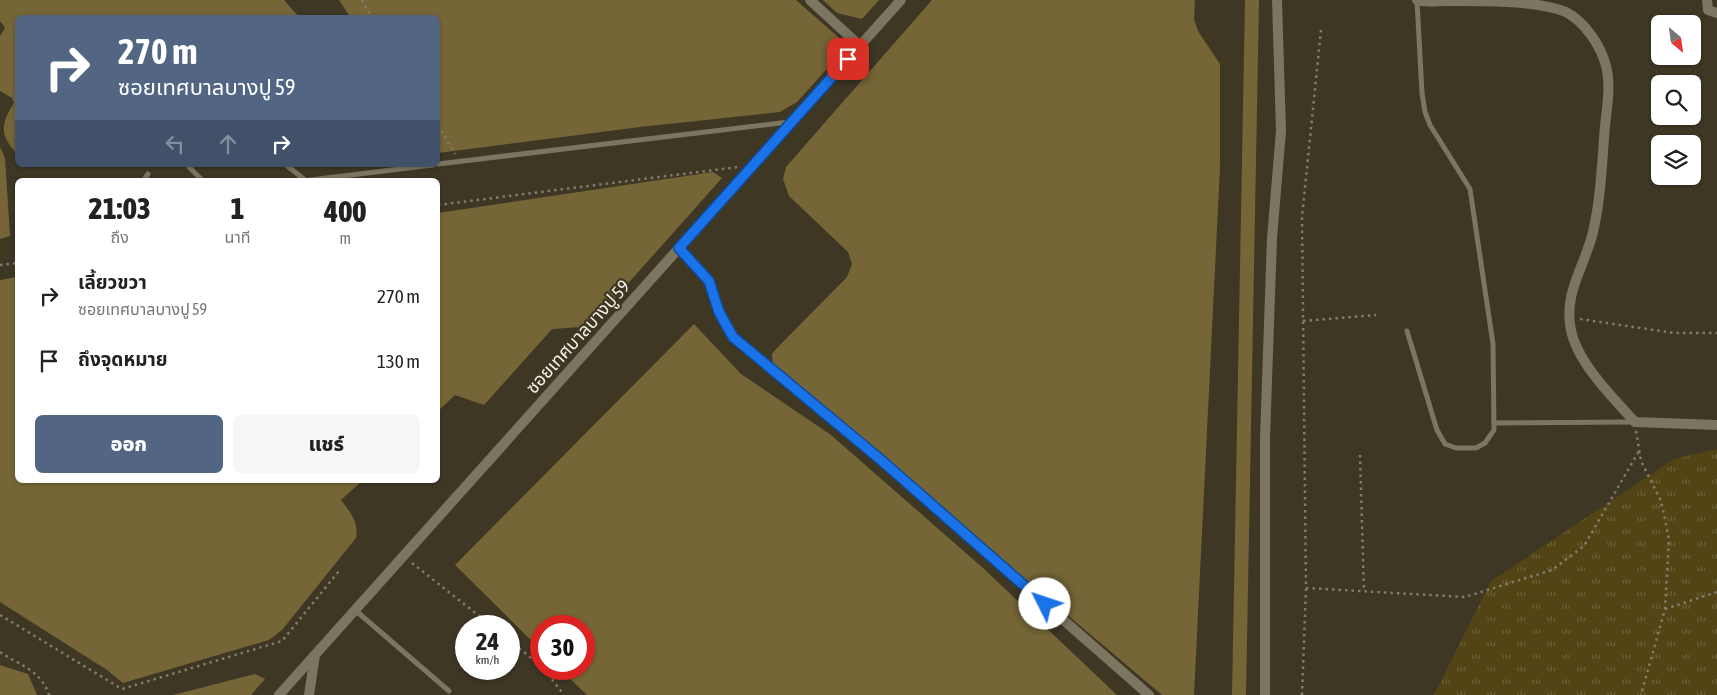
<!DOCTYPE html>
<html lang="th">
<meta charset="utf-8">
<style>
:root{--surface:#fff;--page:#f6f6f6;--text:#222;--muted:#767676;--accent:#526684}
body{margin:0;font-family:"Asap Condensed","Noto Sans Thai",sans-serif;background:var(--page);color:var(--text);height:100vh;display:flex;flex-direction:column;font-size:19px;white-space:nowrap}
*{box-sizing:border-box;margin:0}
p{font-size:16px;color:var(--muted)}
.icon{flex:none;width:28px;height:28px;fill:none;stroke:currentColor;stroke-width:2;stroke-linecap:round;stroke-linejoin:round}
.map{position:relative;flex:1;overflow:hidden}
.drawer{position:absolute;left:15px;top:178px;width:425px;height:305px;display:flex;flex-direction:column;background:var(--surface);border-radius:8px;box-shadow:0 1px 4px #0004}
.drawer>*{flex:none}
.hud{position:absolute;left:15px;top:15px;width:425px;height:152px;border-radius:8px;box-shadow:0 1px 4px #0004;background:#526684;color:#fff;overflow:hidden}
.needle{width:32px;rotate:151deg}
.fabs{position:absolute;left:1651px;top:15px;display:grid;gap:10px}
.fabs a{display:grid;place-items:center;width:50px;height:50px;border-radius:8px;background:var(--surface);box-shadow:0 1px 4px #0004;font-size:25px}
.speed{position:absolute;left:455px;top:615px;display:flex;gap:10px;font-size:25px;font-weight:700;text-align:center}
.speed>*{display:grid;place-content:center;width:65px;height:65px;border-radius:50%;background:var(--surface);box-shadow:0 1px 4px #0004;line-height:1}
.speed small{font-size:12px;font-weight:400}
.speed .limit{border:8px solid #d22;background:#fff;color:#111}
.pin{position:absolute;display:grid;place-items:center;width:42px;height:42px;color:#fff;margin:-21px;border-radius:10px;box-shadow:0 2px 8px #0006}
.me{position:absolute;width:55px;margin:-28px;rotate:311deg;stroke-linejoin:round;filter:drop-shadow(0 0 4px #0008)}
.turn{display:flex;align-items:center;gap:18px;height:105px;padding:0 20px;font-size:22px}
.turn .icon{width:65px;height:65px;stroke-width:2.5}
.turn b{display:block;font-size:35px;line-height:42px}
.lanes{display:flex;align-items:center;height:48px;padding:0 20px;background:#0003;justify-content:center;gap:25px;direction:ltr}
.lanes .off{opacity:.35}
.eta{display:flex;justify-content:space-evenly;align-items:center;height:85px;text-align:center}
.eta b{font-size:30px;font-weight:800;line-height:35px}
.action{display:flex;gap:10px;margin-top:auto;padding:10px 20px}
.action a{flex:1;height:58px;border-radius:8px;background:var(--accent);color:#fff;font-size:20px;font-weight:800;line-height:58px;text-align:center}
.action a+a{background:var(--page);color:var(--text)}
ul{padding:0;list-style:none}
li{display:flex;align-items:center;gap:15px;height:65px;padding:0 20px}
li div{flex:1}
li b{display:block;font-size:19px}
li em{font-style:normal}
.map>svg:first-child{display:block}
.grass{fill:url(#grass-tufts)}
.water{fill:#766637}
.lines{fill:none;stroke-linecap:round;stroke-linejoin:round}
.canal{stroke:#766637;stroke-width:14}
.path{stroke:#827c6c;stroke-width:2.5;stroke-dasharray:2.5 4;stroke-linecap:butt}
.lane{stroke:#7c755f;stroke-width:5}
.street{stroke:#7c755f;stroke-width:10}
.route-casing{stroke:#114b97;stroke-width:12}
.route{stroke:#1a73e8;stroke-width:9}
.labels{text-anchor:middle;stroke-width:4.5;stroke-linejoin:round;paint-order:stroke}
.street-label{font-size:18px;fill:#f9f4e9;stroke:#3d3724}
</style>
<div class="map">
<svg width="1717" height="695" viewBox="0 0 1717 695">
<defs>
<pattern id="grass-tufts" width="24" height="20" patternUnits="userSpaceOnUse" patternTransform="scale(1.25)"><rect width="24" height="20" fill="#534415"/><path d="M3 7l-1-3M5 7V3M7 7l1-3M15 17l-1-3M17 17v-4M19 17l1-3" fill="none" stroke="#6c6037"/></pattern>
</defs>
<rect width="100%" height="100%" fill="#3d3724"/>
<polygon class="grass" points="1717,449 1717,695 1434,695 1491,581 1674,459"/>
<g class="water">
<path d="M0,0H284L299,17L18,18L17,154C0,135 0,125 14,103L12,98L0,91V36L5,28L0,21Z"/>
<polygon points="339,0 796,0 838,37 843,44 844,50 797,102 780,112 640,127 438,153 438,18 350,17"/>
<polygon points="823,0 879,0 862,19 837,13"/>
<polygon points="932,0 1195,0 1194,19 1198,31 1220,64 1220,167 1194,695 1162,695 773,366 772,354 777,348 847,277 852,264 848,252 789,196 783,179 786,167"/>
<polygon points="0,147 5,158 10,236 0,239"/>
<polygon points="713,172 722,178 608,306 581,327 552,329 484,405 455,395 438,411 438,213"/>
<path d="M17,277L18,480H363L341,500C350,512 359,522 356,538L282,630L269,640L123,683L107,670L0,602V280Z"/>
<polygon points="694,324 741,374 831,435 983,568 1117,695 587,695 560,669 584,669 584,626 541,626 541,650 455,565"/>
<polygon points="0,665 28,674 37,695 0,695"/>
<polygon points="255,674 265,679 251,695 173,695"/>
</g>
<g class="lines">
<polyline class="canal" points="1239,695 1252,0"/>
<g class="path">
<polyline points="362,0 372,18"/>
<polyline points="1321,30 1302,217 1306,588 1465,597 1552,570 1584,546 1639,451"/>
<polyline points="438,125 455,154"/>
<polyline points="438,205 738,167"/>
<polyline points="0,265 18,263"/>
<polyline points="1580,319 1674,333 1717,333"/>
<polyline points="1303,321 1376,315"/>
<polyline points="1636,431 1641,461 1661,501 1669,539 1665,609 1641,695"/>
<polyline points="1360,455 1364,591"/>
<polyline points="412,563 492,626"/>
<polyline points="1665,609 1717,592"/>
<polyline points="0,615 122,689 282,641 339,571"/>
<polyline points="509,640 541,666"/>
<path d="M0,652C19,665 41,670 49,695"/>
<polyline points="544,669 564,695"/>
<polyline points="1302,695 1306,588"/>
</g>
<g class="lane">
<polyline points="438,164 789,122"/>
<polyline points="286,165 305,180"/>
<polyline points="189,167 202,180"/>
<polyline points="144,180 148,174"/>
<polyline points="310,180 433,165"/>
<polyline points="1407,331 1437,430 1445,444 1456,448 1476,448 1485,443 1494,430 1493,344 1470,189 1430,125 1425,112 1422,93 1417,1"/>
<polyline points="1494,423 1634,422"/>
<polyline points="355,610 449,691"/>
</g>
<g class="street">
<polyline points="810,0 860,46"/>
<path d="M1417,0C1424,3 1437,1 1446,1C1481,1 1536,0 1566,12C1585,22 1601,46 1606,66C1611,85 1607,107 1605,126C1602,161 1601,198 1593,232C1585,266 1563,293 1571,330C1577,362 1613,398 1635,422L1717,425"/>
<polyline points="1707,0 1708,10 1717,13"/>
<polyline points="679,248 709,281 719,311 733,337 881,460 1149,695"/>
<polyline points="279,695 901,0"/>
<polyline points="309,695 315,655"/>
<polyline points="1265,695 1265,439 1272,238 1281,131 1277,0"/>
</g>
</g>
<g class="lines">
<g class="route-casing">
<polyline id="route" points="848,59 679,248 709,281 719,312 733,337 881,460 1045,604"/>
</g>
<use href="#route" class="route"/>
</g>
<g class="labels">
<g class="street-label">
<text transform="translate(578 337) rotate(-48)" y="6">ซอยเทศบาลบางปู 59</text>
</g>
</g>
</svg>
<div class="fabs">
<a><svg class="needle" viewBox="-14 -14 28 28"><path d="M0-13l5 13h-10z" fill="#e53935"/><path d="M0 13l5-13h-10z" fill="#767676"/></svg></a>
<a><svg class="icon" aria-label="search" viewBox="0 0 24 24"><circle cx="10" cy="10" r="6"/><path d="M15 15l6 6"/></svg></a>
<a><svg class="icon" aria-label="layers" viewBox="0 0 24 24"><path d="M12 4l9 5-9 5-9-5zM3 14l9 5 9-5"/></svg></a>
</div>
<div class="speed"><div>24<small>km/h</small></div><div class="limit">30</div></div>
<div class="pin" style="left:848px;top:59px;background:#d93025"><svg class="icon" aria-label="arrive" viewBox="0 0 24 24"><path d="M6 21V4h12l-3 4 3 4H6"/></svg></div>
<svg class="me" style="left:1045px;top:604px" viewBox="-20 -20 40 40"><circle r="19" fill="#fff"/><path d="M0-13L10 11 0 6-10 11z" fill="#1a73e8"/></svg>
<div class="hud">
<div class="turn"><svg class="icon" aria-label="right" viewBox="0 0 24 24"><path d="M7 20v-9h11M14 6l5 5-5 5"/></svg><div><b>270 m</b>ซอยเทศบาลบางปู 59</div></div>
<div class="lanes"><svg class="icon off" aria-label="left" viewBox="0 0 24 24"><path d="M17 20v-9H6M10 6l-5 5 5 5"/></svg><svg class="icon off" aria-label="ahead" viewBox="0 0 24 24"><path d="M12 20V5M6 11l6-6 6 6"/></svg><svg class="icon" aria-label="right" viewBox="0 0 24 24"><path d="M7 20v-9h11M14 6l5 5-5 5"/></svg></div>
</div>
<section class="drawer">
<div class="eta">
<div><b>21:03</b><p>ถึง</p></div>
<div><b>1</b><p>นาที</p></div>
<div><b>400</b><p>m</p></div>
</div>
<ul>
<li><svg class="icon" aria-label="right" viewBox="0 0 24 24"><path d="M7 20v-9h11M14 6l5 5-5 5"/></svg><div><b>เลี้ยวขวา</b><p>ซอยเทศบาลบางปู 59</p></div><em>270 m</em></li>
<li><svg class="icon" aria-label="arrive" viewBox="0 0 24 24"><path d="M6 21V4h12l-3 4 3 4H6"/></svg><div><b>ถึงจุดหมาย</b></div><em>130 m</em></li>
</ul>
<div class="action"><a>ออก</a><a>แชร์</a></div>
</section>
</div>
